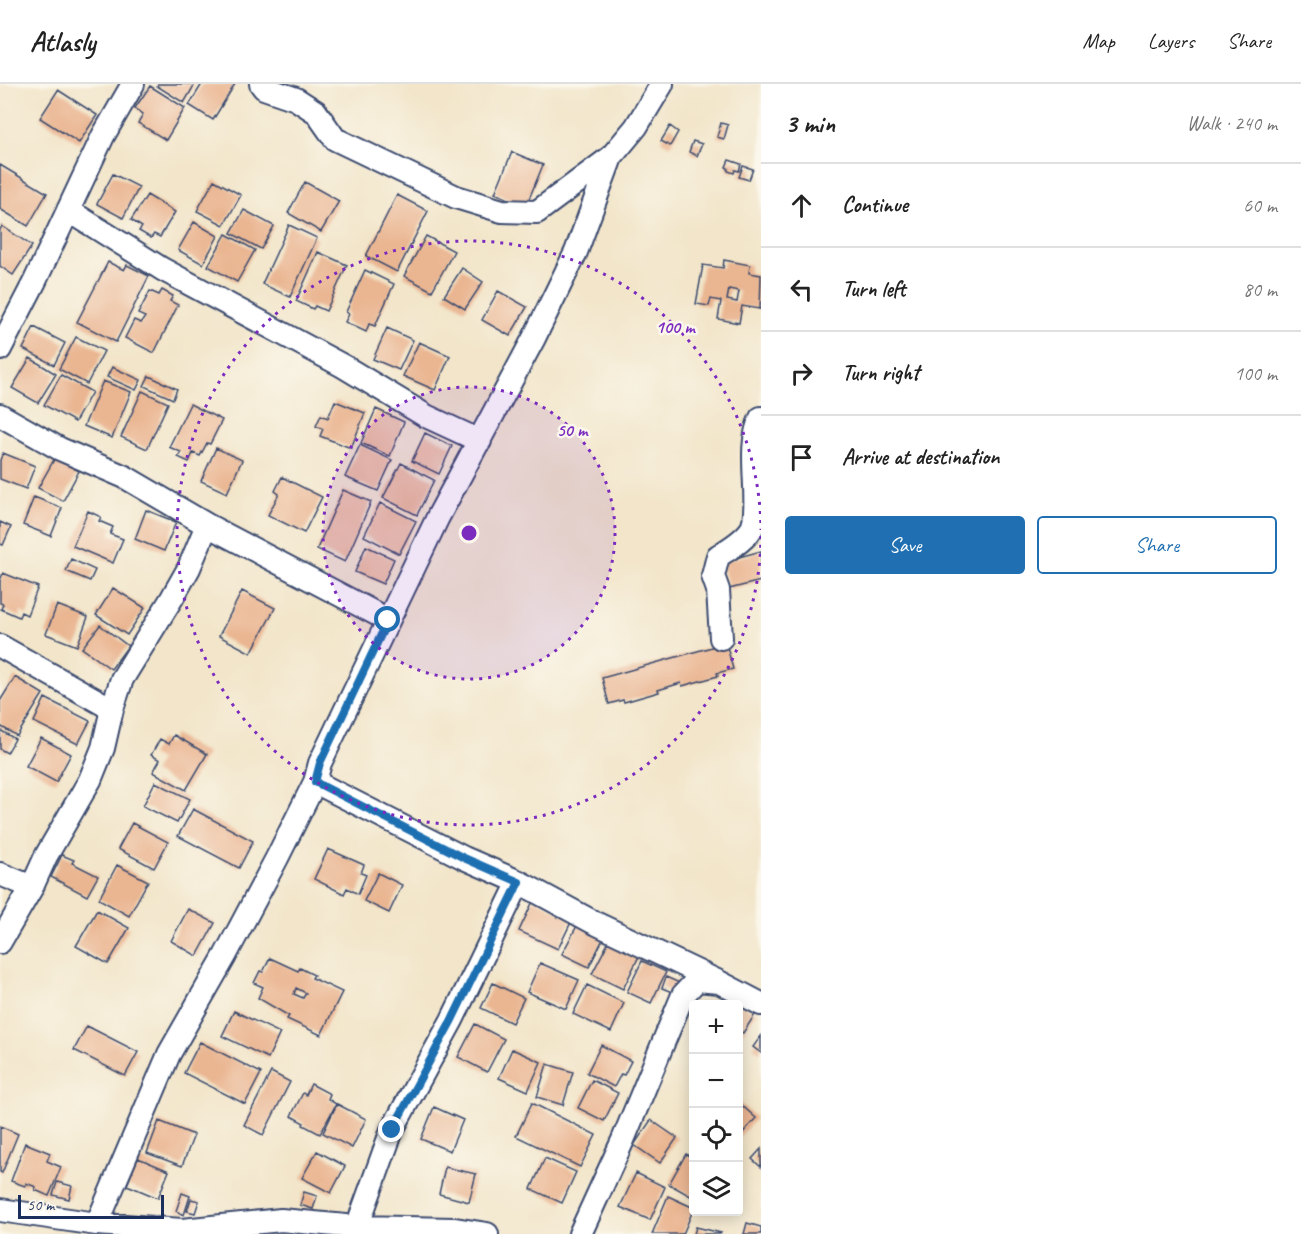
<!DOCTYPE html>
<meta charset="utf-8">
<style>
:root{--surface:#fff;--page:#f2f2f2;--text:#222;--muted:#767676;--line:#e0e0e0;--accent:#1f6fb2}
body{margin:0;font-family:Caveat,sans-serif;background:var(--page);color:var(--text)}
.controls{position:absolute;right:18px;bottom:18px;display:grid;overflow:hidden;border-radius:6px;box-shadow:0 3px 15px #0003}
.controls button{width:54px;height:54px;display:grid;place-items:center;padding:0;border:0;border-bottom:2px solid var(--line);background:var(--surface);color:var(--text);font:30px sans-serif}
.scale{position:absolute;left:18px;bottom:15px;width:146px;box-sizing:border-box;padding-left:6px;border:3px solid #1b2f5e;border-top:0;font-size:16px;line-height:21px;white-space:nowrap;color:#1b2f5e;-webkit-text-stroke:4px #fbf7ec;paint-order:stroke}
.stop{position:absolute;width:18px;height:18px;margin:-14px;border:4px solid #1f6fb2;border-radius:50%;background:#fff}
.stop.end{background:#1f6fb2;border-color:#fff;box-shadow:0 2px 6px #0008}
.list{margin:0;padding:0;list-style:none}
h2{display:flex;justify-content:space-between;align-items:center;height:78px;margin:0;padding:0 24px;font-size:26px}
h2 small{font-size:20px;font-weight:400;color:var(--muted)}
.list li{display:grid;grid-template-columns:39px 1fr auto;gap:18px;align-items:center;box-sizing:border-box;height:84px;padding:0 24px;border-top:2px solid var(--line)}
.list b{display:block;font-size:22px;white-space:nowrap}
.list em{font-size:20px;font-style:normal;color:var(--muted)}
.actions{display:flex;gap:12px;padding:18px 24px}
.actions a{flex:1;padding:14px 0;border:2px solid var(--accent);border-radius:6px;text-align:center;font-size:21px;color:var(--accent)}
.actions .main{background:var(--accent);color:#fff}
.icon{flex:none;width:33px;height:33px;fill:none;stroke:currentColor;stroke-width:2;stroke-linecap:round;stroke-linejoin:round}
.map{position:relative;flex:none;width:761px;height:1150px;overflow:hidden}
header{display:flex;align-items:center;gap:36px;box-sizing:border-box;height:84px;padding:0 30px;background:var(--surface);border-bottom:2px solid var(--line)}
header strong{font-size:28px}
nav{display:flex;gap:33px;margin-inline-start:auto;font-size:21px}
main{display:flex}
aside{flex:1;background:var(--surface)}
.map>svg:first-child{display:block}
.building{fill:#eab591;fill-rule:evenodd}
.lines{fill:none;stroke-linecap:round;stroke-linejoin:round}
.minor-casing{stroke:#3b4a6e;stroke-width:26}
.minor{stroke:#fff;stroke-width:22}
.route{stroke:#1f6fb2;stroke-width:8}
.ring{fill:none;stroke:#7b2cbf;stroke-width:3;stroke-dasharray:3 6}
.centre{fill:#7b2cbf;stroke:#fbf7ec;stroke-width:3}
.ring-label{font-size:18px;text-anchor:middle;font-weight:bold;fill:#7b2cbf;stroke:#fbf7ec;stroke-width:5;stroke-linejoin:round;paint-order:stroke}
</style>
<header>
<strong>Atlasly</strong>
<nav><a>Map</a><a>Layers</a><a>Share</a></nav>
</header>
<main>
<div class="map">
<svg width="761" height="1150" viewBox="0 0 761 1150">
<rect width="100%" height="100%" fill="#fbf7ec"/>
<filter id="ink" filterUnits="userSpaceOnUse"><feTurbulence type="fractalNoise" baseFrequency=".0167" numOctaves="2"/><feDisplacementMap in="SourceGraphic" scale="12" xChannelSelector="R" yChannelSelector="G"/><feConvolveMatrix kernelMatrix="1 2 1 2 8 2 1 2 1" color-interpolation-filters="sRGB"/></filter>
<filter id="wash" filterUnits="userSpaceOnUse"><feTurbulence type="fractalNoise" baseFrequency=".008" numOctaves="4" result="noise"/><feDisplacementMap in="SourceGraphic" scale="24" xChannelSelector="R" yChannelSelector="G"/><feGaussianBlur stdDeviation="1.35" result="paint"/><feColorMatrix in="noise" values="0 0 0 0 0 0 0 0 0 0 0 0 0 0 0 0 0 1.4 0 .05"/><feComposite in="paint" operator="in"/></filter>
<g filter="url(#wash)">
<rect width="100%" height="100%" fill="#f2e5c9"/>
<g id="blocks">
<path class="building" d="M158,0H195L184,19L157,2Z
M202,0H235L213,36L189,21Z
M150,2L185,24L166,56L138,39L143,30L135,24Z
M58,6L97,31L79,59L40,34Z
M721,39L728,41L724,55L717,53Z
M670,42L678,48L670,62L661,57Z
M693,57L702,60L697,72L689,68Z
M512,68L543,81L526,122L495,109Z
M729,76L741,80L739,87L735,86L734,89L728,87V84L726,83Z
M0,81L47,109L28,142L0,125Z
M743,82L753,85L749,96L739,93Z
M113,90L139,103L123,134L97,120Z
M214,96L241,111L224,141L197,127Z
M305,98L339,117L321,148L288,129Z
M147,111L175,128L160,153L154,150L151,154L139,147L142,143L131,136Z
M397,111L428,127L397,188L366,172Z
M244,126L274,142L261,165L231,149Z
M194,138L218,152L203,180L178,166Z
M289,141L317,154L290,213L262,200Z
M2,142L32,162L13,191L0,182V146Z
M226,150L255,166L237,198L208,182Z
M426,152L454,167L432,207L404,192Z
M318,168L347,181L326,227L315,222L313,225L296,217Z
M724,176L750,181L749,189L761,191L760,225L742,222L739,239L718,235L721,217L711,215L709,222L696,220L703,181L723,184ZM729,205L739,207L737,218L727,216Z
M108,178L124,186L127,181L149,192L116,258L77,238Z
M462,184L483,198L465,225L444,212Z
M365,186L394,200L375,242L369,240L366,248L345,238L349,230L346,228Z
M162,206L173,212L170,217L178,221L154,269L125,254L134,236L141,239L145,233L138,230L150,207L159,211Z
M498,207L527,223L510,252L482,236Z
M34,243L65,259L54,281L23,265Z
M387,244L413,256L399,286L373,275Z
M76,253L104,267L87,300L59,285Z
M419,258L450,272L435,306L403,292Z
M30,274L56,290L38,319L12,304Z
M112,283L141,296L136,306L107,293Z
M61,291L92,308L75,338L44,321Z
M149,292L177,305L173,315L144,302Z
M103,297L131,308L112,354L84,342Z
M142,307L168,319L147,365L121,353Z
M335,317L365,329L351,364L320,352L323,345L316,342L321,331L328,334Z
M190,320L222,336L210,360L207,359L200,372L193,369L189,378L178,373L181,368L169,363Z
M376,325L404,338L390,372L361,359Z
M425,349L452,362L439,390L412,377Z
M360,361L392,376L378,407L345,393Z
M216,364L242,376L227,409L201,397Z
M3,369L35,382L26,405L0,395V376Z
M55,374L79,387L63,417L38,404Z
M401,379L434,396L417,431L383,414Z
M282,393L322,413L304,449L268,431L279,410L275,407Z
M343,406L371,418L345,478L317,465Z
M34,413L62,424L51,452L23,441Z
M380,419L416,437L399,470L364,452Z
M146,426L176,438L164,467L135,455Z
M88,427L101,433L99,437L113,443L110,450L123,455L113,479L73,462Z
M0,438L11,443L3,461L0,460Z
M366,462L394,475L383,500L355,488Z
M761,467V497L729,505L721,478Z
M71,475L95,486L90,497L66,487Z
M3,489L38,503L27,531L21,528L19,533L1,525L3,520L0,519V497Z
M113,504L145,524L127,551L96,531Z
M242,507L275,524L251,569L219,552Z
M57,521L88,533L77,562L46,550Z
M100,541L128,562L111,585L82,564Z
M726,559L733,585L717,589L718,592L682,602L681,599L658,606L659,608L624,618L623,616L609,620L602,594Z
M15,593L43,610L17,652L0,642V617Z
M45,614L90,637L78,660L34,638Z
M0,646L15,655L7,669L0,665Z
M174,651L207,670L186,706L153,688L160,676L151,671L160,655L169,660Z
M41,654L71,670L56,698L26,682Z
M155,698L190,715L177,739L143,722Z
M193,725L253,757L239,784L178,752Z
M132,739L168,758L154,784L118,765Z
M328,765L364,781L361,789L366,791L358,810L347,804L344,810L314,795Z
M62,771L74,776L72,779L98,792L87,812L51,793Z
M117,781L148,797L129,832L99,815Z
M378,789L402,801L389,829L364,817Z
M534,815L573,834L558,865L519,847Z
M188,825L215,839L197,872L171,857Z
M97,826L129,844L108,880L76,862Z
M578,840L604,853L589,883L562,870Z
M610,855L640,870L623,905L592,890Z
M270,874L298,887L300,884L314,891L312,894L342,908L321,951L287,935L289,932L258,914L263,903L254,899L260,887L263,888ZM296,904L306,909L303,914L294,910Z
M642,877L666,888L651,919L627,908Z
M540,879L579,896L566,925L527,908Z
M666,893L682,900L677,910L662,904Z
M493,899L524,914L512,939L481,924Z
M587,901L624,919L611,948L573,930Z
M731,914L756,929L743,949L738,946V920H727Z
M234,927L280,949L268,974L222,952Z
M475,940L504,955L487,988L458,973Z
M87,942L138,968L125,992L74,966Z
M761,952V969L753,963Z
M200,958L261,989L245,1020L184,989Z
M601,961L631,977L624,991L621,990L614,1003L587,989Z
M512,965L541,978L528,1007L499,994Z
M547,980L573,988L563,1021L537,1013Z
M271,988L290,998L263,1051L244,1041Z
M592,996L618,1009L604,1037L578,1024Z
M311,1000L330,1010L328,1015L336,1020L320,1050L303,1041L304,1039L291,1032L303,1009L306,1011Z
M738,1018L756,1034L738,1054Z
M532,1019L596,1051L580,1083L516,1052Z
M337,1020L366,1035L352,1064L323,1049Z
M434,1023L463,1036L450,1067L421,1055Z
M651,1036L677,1054L660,1079L634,1061Z
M159,1037L194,1051L182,1082L147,1069Z
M0,1042L18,1050L2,1089L0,1088Z
M25,1059L50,1069L47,1077L61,1083L49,1112L35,1106L36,1103L26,1099L25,1102L11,1097Z
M761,1065V1083L752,1075Z
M317,1067L345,1082L331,1109L302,1094Z
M686,1070L694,1074V1114L669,1100Z
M138,1074L169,1087L158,1114L127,1101Z
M545,1074L576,1088L562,1119L531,1105Z
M445,1083L476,1090L469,1118L439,1110Z
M636,1089L665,1103L650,1136L620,1123Z
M57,1098L72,1102L69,1115L53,1111Z
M304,1108L317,1112L313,1125L300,1121Z
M182,1109L190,1112L184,1131L176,1127Z
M668,1112L694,1124L683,1150H652Z
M191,1115L199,1117L195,1129L187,1127Z
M747,1139L761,1143V1150H744Z
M696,1143L721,1149L720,1150H694Z"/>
</g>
</g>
<g filter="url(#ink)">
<use href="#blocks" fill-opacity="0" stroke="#3b4a6e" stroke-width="1.5"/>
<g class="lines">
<g class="minor-casing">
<path id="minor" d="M261,0L264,4L296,15L316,28L335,55L456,113L502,127L537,128L611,73
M68,126L162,185L343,282L426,332L480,357
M0,265L35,197L103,52L133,0
M0,331L60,365L125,393L207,441L388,536
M721,554L718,506L713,492L718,472C729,465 747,455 753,442C761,414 746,364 761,334
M0,562L112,625
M315,698L464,774L519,798L593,838L719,898
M0,790L32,803
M0,858L32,803L46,772L90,696L103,664L112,625L122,595L172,514L189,484L207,441
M0,1126L97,1140L182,1146L281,1136L357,1143L455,1145L487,1150
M97,1140L169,970L225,872L277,774L315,698L320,679L438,433L534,254L576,168L611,73L636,43L662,0
M357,1143L392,1046L452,936L519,798
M580,1150L623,1056L683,911L697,896L719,898L761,920"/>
</g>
<use href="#minor" class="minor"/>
</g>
</g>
<g class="lines" filter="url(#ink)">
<path class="route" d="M388,536L320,679L315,698L464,774L519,798L452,936L392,1046"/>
</g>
<circle cx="469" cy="449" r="146" fill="#7b2cbf" fill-opacity=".12"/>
<g class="ring">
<circle cx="469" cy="449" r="146"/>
<path d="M761 452A292 292 0 1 1 761 446"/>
</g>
<circle cx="469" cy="449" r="9" class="centre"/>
<g class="ring-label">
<text x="675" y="249">100 m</text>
<text x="572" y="352">50 m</text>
</g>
</svg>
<div class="controls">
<button>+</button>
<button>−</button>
<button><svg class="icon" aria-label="locate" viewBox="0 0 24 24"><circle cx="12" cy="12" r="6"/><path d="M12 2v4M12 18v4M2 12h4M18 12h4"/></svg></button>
<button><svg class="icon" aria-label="layers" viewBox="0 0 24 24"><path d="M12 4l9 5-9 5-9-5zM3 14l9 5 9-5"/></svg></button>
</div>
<div class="scale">50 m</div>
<div class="stop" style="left:388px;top:536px"></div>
<div class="stop end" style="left:392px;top:1046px"></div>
</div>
<aside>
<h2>3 min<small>Walk · 240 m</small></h2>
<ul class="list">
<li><svg class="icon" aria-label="ahead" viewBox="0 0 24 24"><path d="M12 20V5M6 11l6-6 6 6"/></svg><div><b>Continue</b></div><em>60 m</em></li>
<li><svg class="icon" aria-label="left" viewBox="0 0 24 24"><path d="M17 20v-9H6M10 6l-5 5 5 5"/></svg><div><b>Turn left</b></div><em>80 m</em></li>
<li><svg class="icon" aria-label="right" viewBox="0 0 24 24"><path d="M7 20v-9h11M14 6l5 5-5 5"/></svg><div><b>Turn right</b></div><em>100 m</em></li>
<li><svg class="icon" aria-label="arrive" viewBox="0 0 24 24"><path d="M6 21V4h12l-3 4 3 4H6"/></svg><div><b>Arrive at destination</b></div></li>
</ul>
<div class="actions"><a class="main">Save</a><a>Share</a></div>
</aside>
</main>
